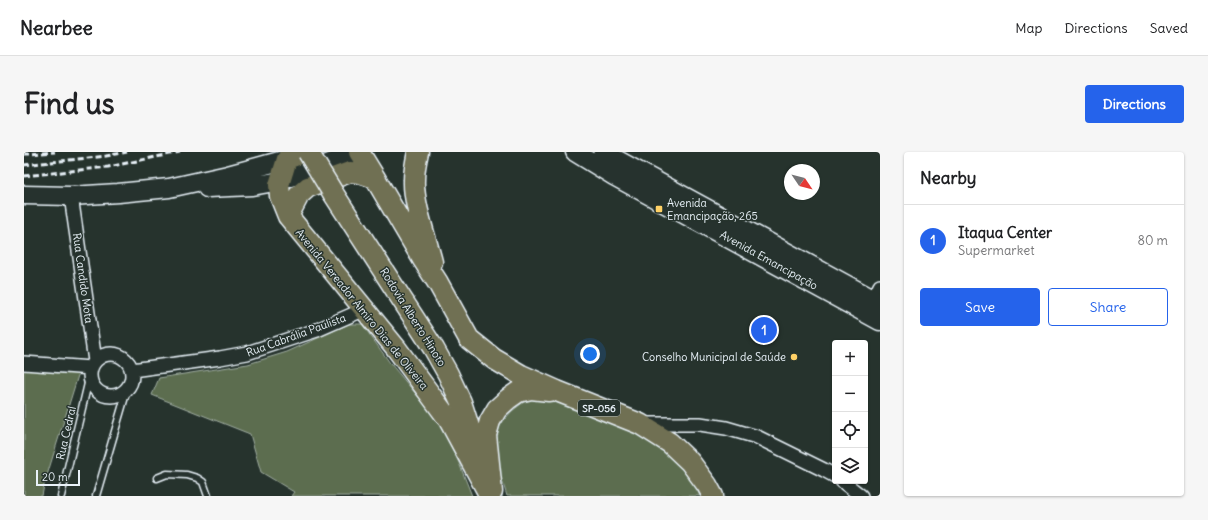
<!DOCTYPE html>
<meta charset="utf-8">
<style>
:root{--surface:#fff;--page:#f6f6f6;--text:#202124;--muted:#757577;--line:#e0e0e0;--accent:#2563eb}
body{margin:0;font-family:Delius,sans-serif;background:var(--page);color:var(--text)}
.controls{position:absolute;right:12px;bottom:12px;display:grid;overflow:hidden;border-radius:4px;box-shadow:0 1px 3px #0004}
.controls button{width:36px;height:36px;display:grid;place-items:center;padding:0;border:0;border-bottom:1px solid var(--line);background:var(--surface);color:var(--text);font:20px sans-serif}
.compass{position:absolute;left:760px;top:12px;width:36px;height:36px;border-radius:50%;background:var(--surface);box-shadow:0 1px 3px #0004;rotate:125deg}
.scale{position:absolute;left:12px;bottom:10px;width:44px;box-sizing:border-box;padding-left:4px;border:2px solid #e8f1f8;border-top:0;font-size:11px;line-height:14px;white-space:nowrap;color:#e8f1f8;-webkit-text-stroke:3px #26332d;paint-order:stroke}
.you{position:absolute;left:566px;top:202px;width:14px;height:14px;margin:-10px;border:3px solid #fff;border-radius:50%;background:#1a73e8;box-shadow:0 0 0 6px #1a73e833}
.badge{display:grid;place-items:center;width:26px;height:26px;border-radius:50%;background:var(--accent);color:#fff;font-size:13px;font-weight:700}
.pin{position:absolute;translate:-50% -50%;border:2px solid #fff;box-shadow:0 1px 4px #0006}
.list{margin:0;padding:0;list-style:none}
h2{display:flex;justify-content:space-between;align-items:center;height:52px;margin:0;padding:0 16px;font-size:17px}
h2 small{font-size:13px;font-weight:400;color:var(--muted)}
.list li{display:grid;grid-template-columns:26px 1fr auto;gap:12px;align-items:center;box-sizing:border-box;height:72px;padding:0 16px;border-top:1px solid var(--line)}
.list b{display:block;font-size:15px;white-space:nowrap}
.list p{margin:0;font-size:13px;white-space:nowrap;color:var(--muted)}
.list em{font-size:13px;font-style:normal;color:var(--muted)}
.actions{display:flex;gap:8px;padding:12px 16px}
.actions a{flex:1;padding:9px 0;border:1px solid var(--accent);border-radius:4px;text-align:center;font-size:14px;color:var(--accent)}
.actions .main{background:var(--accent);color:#fff}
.icon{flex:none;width:22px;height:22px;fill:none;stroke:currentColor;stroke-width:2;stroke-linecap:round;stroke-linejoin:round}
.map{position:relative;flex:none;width:856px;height:344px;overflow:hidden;border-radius:4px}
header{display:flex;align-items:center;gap:24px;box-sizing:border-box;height:56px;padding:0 20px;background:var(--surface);border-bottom:1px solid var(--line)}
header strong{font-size:19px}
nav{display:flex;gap:22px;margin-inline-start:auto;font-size:14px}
.intro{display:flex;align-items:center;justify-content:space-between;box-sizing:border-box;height:96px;padding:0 24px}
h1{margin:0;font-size:28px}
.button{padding:10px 18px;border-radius:4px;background:var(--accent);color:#fff;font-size:14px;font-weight:700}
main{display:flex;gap:24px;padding:0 24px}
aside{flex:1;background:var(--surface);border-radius:4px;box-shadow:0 1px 3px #0004}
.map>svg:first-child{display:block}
.green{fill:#5c6d4f;stroke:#a2afa4}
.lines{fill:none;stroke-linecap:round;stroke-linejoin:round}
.lane-casing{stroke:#e8f1f8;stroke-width:9}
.street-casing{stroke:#e8f1f8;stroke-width:16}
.secondary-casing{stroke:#e8f1f8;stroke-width:21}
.primary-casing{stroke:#e8f1f8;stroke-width:23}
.lane{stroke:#26332d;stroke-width:6}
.street{stroke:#26332d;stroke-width:13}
.secondary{stroke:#26332d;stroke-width:18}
.primary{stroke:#706f52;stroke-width:20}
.rail{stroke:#e8f1f8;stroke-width:3;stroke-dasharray:6 3;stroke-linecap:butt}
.primary-bridge-casing{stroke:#e8f1f8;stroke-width:23;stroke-linecap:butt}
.primary-bridge{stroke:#706f52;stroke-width:20}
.poi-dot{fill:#ffd166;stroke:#26332d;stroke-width:1.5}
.labels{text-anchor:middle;stroke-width:3;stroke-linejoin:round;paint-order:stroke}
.shield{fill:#26332d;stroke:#aeb8bb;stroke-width:1}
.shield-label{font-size:10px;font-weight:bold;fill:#e8f1f8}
.poi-label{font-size:11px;fill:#e8f1f8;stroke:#26332d;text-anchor:start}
.street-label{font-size:11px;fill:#e8f1f8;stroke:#26332d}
</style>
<header>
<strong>Nearbee</strong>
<nav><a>Map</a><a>Directions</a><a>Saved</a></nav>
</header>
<div class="intro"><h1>Find us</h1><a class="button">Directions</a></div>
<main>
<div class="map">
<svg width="856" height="344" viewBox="0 0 856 344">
<rect width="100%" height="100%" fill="#26332d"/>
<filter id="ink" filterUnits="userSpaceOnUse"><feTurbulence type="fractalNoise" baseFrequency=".025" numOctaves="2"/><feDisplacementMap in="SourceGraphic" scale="8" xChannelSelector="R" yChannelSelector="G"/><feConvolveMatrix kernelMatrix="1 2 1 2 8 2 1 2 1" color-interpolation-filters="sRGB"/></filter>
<g filter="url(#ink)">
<path class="green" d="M325,172H338L366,211L416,271L435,311L448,344H267L270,340L237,320L226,282L128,243L135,226L224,212L263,200Z
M0,217H56L20,333L18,344H0Z
M529,246L623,281L649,300L669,329L676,344H483L476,322L472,290L474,277L480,268L488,259L501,249L511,247Z"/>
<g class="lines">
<g class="lane-casing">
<path id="lane" d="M133,326L143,322L163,323L173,326L179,330L184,344
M37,344L66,223
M72,344L103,238"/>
</g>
<g class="street-casing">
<path id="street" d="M47,44L71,209
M846,155L856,134
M66 223a21 21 0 1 1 42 0a21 21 0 1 1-42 0Z
M0,211L67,216
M108,218L196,206L223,201L293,178L341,157
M618,272H676L702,276L733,285L800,318L811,324
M818,329L837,344"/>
</g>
<g class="secondary-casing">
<path id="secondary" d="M551,0L590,24L856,169
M579,0L856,151
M183,36L228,34L256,29L336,0
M0,43L47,44L94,41L145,36L204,23L263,7"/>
</g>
<g class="primary-casing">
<path id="primary" d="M281,0L263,7L255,33L256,44L264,64L372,196L425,268L466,344
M335,0L351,26L398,106L414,131L445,187L470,207L497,223L533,239L616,272L646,291L666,310L683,333L689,344
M394,0C392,9 390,18 390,28C389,51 402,86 408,110
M309,41L410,197L424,222L437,250L453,300
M264,64L275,43L284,35L326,20L336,21L351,26
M468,340L462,283L466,269L473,257L484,247L494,240L507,237L525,239"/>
</g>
<use href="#lane" class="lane"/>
<use href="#street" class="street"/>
<use href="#secondary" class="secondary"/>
<use href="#primary" class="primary"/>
<path class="rail" d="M0,2H7L31,0
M0,13L82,4L103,0
M0,24L84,15L156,0"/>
<g class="primary-bridge-casing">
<path id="primary-bridge" d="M284,0L309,41"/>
</g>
<use href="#primary-bridge" class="primary-bridge"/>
</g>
</g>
<g class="poi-dot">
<rect x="631" y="53" width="8" height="8" rx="2"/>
<circle cx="770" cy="205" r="4"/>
</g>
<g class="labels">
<rect class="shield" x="554" y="248" width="42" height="16" rx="3"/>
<g class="shield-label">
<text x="575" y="260">SP-056</text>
</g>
<g class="poi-label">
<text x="643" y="55">Avenida<tspan x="643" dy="13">Emancipação, 265</tspan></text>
<text x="762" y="209" text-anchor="end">Conselho Municipal de Saúde</text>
</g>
<g class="street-label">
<text transform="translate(745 108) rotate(29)" y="4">Avenida Emancipação</text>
<text transform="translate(59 126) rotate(82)" y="4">Rua Candido Mota</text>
<text transform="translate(338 157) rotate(51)" y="4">Avenida Vereador Almiro Dias de Oliveira</text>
<text transform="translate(389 165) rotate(58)" y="4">Rodovia Alberto Hinoto</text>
<text transform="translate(272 183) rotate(-20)" y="4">Rua Cabrália Paulista</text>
<text transform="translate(42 281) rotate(-77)" y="4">Rua Cedral</text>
</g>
</g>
</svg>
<div class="controls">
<button>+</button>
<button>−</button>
<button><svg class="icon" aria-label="locate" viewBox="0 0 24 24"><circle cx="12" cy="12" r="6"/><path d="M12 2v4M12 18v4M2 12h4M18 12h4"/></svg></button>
<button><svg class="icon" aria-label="layers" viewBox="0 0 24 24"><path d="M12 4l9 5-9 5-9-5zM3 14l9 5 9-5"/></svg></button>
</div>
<svg class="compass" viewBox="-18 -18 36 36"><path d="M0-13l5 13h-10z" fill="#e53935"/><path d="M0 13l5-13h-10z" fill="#757577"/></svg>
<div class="scale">20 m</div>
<div class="you"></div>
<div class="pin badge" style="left:740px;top:178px">1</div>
</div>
<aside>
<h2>Nearby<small></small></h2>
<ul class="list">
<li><span class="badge">1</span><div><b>Itaqua Center</b><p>Supermarket</p></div><em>80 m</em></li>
</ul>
<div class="actions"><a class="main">Save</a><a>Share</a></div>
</aside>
</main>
